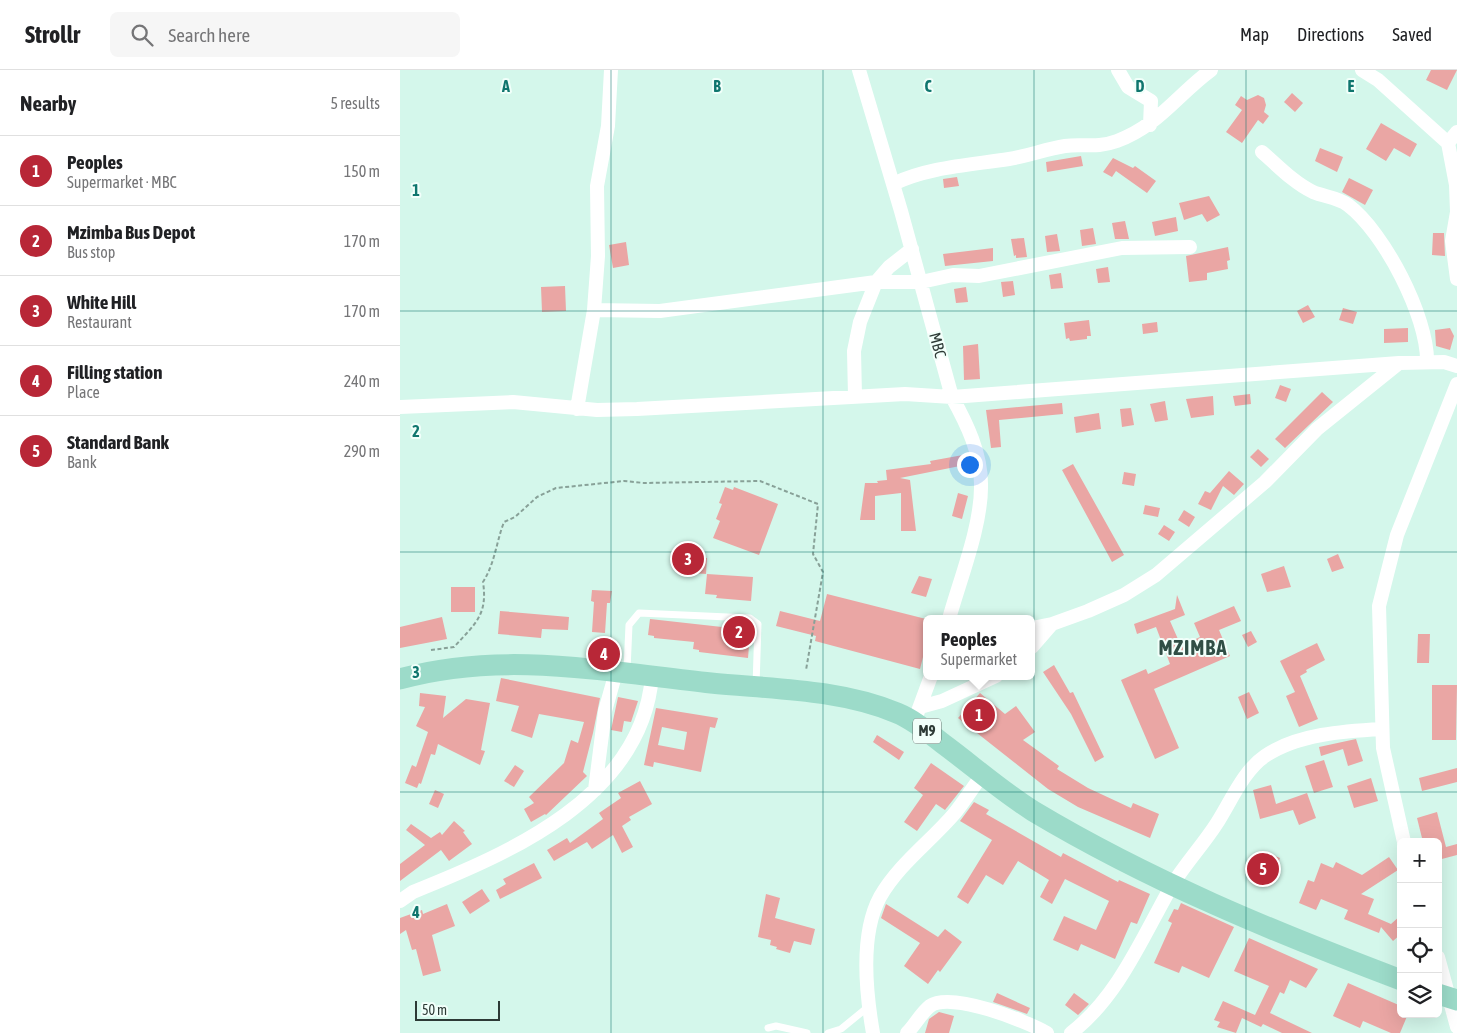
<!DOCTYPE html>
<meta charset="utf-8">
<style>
:root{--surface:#fff;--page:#f6f6f6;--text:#202124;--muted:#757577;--line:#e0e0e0;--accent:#b82737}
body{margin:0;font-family:"Asap Condensed",sans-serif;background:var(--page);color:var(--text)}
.controls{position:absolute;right:15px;bottom:15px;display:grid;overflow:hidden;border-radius:8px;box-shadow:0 5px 20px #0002}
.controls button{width:45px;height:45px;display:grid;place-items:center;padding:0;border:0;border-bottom:1px solid var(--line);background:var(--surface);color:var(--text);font:25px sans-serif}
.scale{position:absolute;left:15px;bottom:12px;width:85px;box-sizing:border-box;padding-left:5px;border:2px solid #2d3a36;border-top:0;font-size:14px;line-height:18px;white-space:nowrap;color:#2d3a36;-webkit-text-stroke:4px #f1fffa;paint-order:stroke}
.you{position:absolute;left:569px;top:394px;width:18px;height:18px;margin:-12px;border:4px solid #fff;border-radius:50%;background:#1a73e8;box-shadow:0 0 0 8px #1a73e833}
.badge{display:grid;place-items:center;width:32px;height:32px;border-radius:50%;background:var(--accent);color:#fff;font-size:16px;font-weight:700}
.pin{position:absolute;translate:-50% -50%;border:2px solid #fff;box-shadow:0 1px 5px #0006}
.popup{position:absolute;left:523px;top:545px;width:112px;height:65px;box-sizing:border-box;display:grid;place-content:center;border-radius:8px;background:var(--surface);filter:drop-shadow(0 1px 4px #0005);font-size:16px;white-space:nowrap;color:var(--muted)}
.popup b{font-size:19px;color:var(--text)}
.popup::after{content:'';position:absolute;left:50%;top:100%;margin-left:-10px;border:10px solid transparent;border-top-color:var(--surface)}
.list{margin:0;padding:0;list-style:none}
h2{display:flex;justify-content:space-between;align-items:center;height:65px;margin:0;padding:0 20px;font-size:21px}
h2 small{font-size:16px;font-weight:400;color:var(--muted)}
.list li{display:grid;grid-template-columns:32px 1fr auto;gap:15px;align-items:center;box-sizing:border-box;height:70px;padding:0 20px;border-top:1px solid var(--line)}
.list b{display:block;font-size:19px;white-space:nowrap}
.list p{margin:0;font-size:16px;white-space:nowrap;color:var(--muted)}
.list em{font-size:16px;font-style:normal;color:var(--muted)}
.icon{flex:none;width:28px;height:28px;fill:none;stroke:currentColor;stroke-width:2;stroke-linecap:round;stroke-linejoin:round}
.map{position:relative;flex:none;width:1057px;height:963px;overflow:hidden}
header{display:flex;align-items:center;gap:30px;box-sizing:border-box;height:70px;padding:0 25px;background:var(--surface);border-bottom:1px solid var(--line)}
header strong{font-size:24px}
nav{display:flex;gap:28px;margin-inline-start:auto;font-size:18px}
.search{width:350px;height:45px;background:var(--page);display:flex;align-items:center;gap:12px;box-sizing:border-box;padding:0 18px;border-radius:8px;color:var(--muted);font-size:19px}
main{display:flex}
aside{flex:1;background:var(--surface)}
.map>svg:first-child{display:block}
.building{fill:#eaa6a4;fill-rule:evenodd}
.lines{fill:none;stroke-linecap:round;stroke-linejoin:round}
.path{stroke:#88a198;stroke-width:2;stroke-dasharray:4 2.5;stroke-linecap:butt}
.service{stroke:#fff;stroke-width:7}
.minor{stroke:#fff;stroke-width:14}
.primary{stroke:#9cdbc9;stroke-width:21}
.grid{fill:none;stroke:#0f766e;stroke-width:1;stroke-opacity:0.55}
.labels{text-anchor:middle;stroke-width:4;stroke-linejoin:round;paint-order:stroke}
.shield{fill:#f1fffa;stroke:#687571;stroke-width:1}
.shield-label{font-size:15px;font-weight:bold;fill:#2d3a36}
.street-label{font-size:16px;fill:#2d3a36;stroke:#f1fffa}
.district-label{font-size:21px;font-weight:bold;letter-spacing:1px;fill:#304e45;stroke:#f1fffa}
.grid-label{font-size:16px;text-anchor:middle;font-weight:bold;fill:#0f766e;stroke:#f1fffa;stroke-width:4;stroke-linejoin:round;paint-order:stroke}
</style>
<header>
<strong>Strollr</strong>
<div class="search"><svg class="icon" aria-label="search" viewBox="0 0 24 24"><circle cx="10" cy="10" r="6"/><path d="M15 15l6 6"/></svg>Search here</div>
<nav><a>Map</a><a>Directions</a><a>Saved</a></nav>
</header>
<main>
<aside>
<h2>Nearby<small>5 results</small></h2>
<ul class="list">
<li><span class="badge">1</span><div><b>Peoples</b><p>Supermarket · MBC</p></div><em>150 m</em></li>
<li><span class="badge">2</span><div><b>Mzimba Bus Depot</b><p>Bus stop</p></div><em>170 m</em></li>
<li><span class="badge">3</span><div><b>White Hill</b><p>Restaurant</p></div><em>170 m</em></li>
<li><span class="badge">4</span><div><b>Filling station</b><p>Place</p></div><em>240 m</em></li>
<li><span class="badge">5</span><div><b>Standard Bank</b><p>Bank</p></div><em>290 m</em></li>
</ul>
</aside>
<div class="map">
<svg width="1057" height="963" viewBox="0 0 1057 963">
<rect width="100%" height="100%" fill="#d4f7eb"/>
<path class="building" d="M1031,0H1057L1047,20L1026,10Z
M892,23L903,33L895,42L884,32Z
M858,25L864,28L866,35L864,42L869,46L863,54L858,50L842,73L826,62L842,40L835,35L841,26L847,30Z
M981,53L1017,74L1010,87L994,78L986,91L966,79Z
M920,78L943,87L937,102L915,91Z
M681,86L683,96L647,102L646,92Z
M713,88L733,98L735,96L756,111L747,123L716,101L712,107L703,102Z
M557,107L559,116L544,118L543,109Z
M949,108L973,120L965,135L942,122Z
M809,126L820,145L807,152L802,144L784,150L779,133Z
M776,147L778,161L755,166L752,152Z
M725,151L729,169H715L712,153Z
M693,158L696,174L682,176L680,160Z
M1033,163H1044L1045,186L1032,185Z
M657,164L660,181L647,182L645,166Z
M624,168L627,187L616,188V185L614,186L611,169Z
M226,172L229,195L213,198L209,175Z
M828,177L830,190L827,191L828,199L807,203V210L789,212L786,186Z
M593,178V191L545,196L543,184Z
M708,197L710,212L698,213L696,199Z
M661,203L663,218L651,219L649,205Z
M613,211L615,225L603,227L601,212Z
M165,216L166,241L142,242L141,217Z
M566,217L568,232L556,233L554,219Z
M908,235L915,247L903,253L897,241Z
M943,238L957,242L953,254L939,250Z
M689,250L691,266H687V269L670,271L669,268L666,269L664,253Z
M757,252L758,262L743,264L742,254Z
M1008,258V272L984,273V259Z
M1050,258L1054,266L1050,280L1036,276L1035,260Z
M578,274L580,309L564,310L563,276Z
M880,315L891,319L886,332L875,328Z
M922,322L933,332L885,378L875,369Z
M850,324L851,334L835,336L833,326Z
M813,326L814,345L791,348L786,329Z
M765,331L768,350L755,352L750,334Z
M662,333L663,344L599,350L601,377L591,378L586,340Z
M731,338L734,355L722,357L720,339Z
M699,343L701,359L676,363L674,347Z
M858,379L869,389L861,397L850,387Z
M563,385L565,395L500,408L510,410L516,461H501V423L475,426V450H460L465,413H478L477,411L487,410L486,400L531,394L530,391Z
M673,394L724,485L712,492L662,400Z
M829,401L844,414L834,425L823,416L811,440L798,434L805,421L810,423Z
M724,402L736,404L734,416L722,414Z
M325,417L333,420L334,417L378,434L359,485L313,468L320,451L316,449L322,434L319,433Z
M558,423L568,426L562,449L552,446Z
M745,435L760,438L758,447L743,444Z
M784,440L795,447L789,457L778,450Z
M764,455L775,462L769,471L758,464Z
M938,484L944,498L932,502L927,489Z
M282,486L307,488L306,504L280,502Z
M884,496L891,517L867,522L861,504Z
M307,504L353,507L351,531L316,528L317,525L305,524Z
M519,506L532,509L526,527L511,523Z
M51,517H75V542H51Z
M192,520L212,521L210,533H207L205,563L192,562L194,532L191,531Z
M427,524L526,549V575L520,599L415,571L416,566L376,556L380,541L420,551Z
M777,525L785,545L770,551L781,576L800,567L794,553L834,536L841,551L819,560L830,586L754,619L779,678L755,689L721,610L746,599L748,604L770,594L756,557L737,564L734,554L775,539Z
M100,541L169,547L168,560L142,559L141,568L98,564Z
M42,547L47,569L0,578V557Z
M250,549L322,557L321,563L327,564L326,573L349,576L348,588L299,582V580L293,579L294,572L254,568V566L248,565Z
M851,561L857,572L848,577L842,565Z
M1018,564H1030L1029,593H1017Z
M917,573L925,590L906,600L907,602L900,606L918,649L899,657L886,626L895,622L880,591Z
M189,578L220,581L219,589L188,586Z
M654,595L670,623L673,622L704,687L695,692L671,644L643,602Z
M101,608L200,628L193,663L183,702L187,706L146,745L145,744L131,752L124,739L134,733L129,727L164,693L171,670L178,673L184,652L139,644L132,668L111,661L119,636L96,631Z
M1032,615H1057L1056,670H1032Z
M849,622L859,643L847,649L838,627Z
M20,623L46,626L43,648L66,629L90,633L81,680L85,681L80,695L38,674L35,685L31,684L21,714L19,713L17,718L5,713L12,695L16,697L28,662L16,656L25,637L19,636Z
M580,623L605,644L616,636L635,662L623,670L659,696L657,699L688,718L731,738L733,733L759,744L750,768L678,737L648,719L558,648Z
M218,627L238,631L231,652L224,651L222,662L211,660Z
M256,638L318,648L315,658L310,657L301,702L254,692L253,697L244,695ZM262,657L287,662L284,680L258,675Z
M477,665L504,682L499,690L473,672Z
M956,669L963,691L948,696L943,679L921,686L919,677Z
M924,690L933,717L914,723L905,696Z
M531,693L564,716L545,740L536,734L517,761L504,752L523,725L514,718Z
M115,695L124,701L114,717L104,711Z
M1057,698V712L1022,721L1019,708Z
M971,708L978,731L954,738L947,716Z
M240,711L252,734L229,747L231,750L222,756L233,777L222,783L213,765L192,779L187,772L154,791L147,780L167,768L170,773L203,749L199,743L221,728L218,723Z
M871,715L876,734L907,723L916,748L899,755L893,740L860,749L853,720Z
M35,720L44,724L38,738L29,734Z
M574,732L589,740L586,744L661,787L663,783L718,812L719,810L750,824L737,854L731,852L715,889L681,874L678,881L653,870L664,846L696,860L709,831L665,809L652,834L640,827L649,810L618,791L603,815L586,805L568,834L557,827L592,770L560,751Z
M1037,742L1046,777L1057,774V785L1038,790V772H1023L1017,748Z
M54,751L65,761L63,762L72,774L49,791L41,780L0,811V794L25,775L6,760L11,754L31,768L40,762L42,765Z
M861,781L880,788L870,814L851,806Z
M989,787L998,800L961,824L974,829L968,844L991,854L1001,845V864L993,871L981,857L979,863L944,849L948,840L921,829L916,840L899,833L908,810L914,812L921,793L933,798L936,792L962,805Z
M134,793L142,808L100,829L96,820L106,814L103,809Z
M82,819L90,831L70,844L62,832Z
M366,824L380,828L375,848L415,859L411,875L394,871L390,883L376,879L377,877L370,875L371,870L358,867Z
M781,833L834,857L809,908L782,896L779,903L754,893L772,853L768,851L774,839L778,840Z
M47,834L55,856L32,865L41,901L23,906L16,879L12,880L6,860L0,864V848L22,840L23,844Z
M486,834L538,867L545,859L562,872L540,902L538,900L528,914L504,896L520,873L481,848Z
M849,868L918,899L906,918L890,910L884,924L880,922L870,943L912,963H882L863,954L861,957L842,948L836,963L817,957L820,952L814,950L823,931L855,945L869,916L834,901Z
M948,913L1001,936V944H1008L1000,963H991L963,951L960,958L933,946Z
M597,923L630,938L627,944L593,932Z
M674,923L689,934L678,945L665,935Z
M539,942L554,946L549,963H525L529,949Z"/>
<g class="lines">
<path class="path" d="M31,580L54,577C75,554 88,545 83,512C95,493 96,473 104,452L115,447L137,427L156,418L224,411L244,413L360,411L418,434L413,484L423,502L406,600"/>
<path class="service" d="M227,600L229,555L239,543L350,548L358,554L356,616
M368,958L376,956L407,963
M428,963L441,959L468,937"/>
<path class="minor" d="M459,0L501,141L552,327C567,354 581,383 581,414C582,455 560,509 549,549
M718,0L728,17L751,31L750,55
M962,0L978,10L1048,73L1056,115L1057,142L1052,171L1057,209
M1048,73L1057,62
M862,82C877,95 894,113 913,122C925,127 937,127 948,135C984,162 1028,247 1027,292
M493,114C528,97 571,95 609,89C628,86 646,79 665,76C684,73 695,79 717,71C758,56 777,25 811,0
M194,240L260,241L476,212H521L553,205L579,206L722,178L790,177
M455,326L454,281L460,252L476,212L489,197L512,179
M0,337L113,332L197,340L237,339L505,324L552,327L999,293L1044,292L1057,296
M177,339L194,240L198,186L197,116L208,56L211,0
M632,558L652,554L688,541L724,525L756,505L865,412L917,359L999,293
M632,577L652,554
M520,637L542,631L596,606
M517,644L531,606
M195,720L205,641L216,602
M1004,772L983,678L979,536L997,465L1057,314
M0,831L13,822C110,783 242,727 252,606
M1038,887L1057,957
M473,963C466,923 460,864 480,827C499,794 529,773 554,744C564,732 573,717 583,704
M507,963C515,955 521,943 530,936C551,921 626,951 647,963
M671,963C718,927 742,868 771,817C784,795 803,775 817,753C831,731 844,700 865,686C897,664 945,661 982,659"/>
<path class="primary" d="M0,609C102,580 208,602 311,613C372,619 440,619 497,643C514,650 528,662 542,673C572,695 601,721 633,741C750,811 874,862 1001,910
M1038,924L1057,930"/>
</g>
<path class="grid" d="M211,0V963M423,0V963M634,0V963M846,0V963M0,241H1057M0,482H1057M0,722H1057"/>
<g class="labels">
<rect class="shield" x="513" y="648.5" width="28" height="25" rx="4"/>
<g class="shield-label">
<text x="527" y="666">M9</text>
</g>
<g class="street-label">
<text transform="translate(538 275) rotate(75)" y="6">MBC</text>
</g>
<g class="district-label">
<text x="793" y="585">MZIMBA</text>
</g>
</g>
<g class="grid-label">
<text x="106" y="22">A</text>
<text x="317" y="22">B</text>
<text x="528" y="22">C</text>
<text x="740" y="22">D</text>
<text x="951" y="22">E</text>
<text x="16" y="126">1</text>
<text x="16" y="367">2</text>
<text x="16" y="608">3</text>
<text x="16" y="848">4</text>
</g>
</svg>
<div class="controls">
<button>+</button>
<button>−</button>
<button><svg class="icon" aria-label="locate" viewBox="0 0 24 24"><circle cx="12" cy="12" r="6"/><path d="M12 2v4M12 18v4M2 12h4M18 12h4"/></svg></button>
<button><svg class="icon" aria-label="layers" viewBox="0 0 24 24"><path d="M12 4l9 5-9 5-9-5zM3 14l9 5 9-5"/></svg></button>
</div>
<div class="scale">50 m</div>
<div class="you"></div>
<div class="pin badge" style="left:579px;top:645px">1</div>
<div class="popup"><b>Peoples</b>Supermarket</div>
<div class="pin badge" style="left:339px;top:562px">2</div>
<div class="pin badge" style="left:288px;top:489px">3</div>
<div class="pin badge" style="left:204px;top:584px">4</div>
<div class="pin badge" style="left:863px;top:799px">5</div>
</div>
</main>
